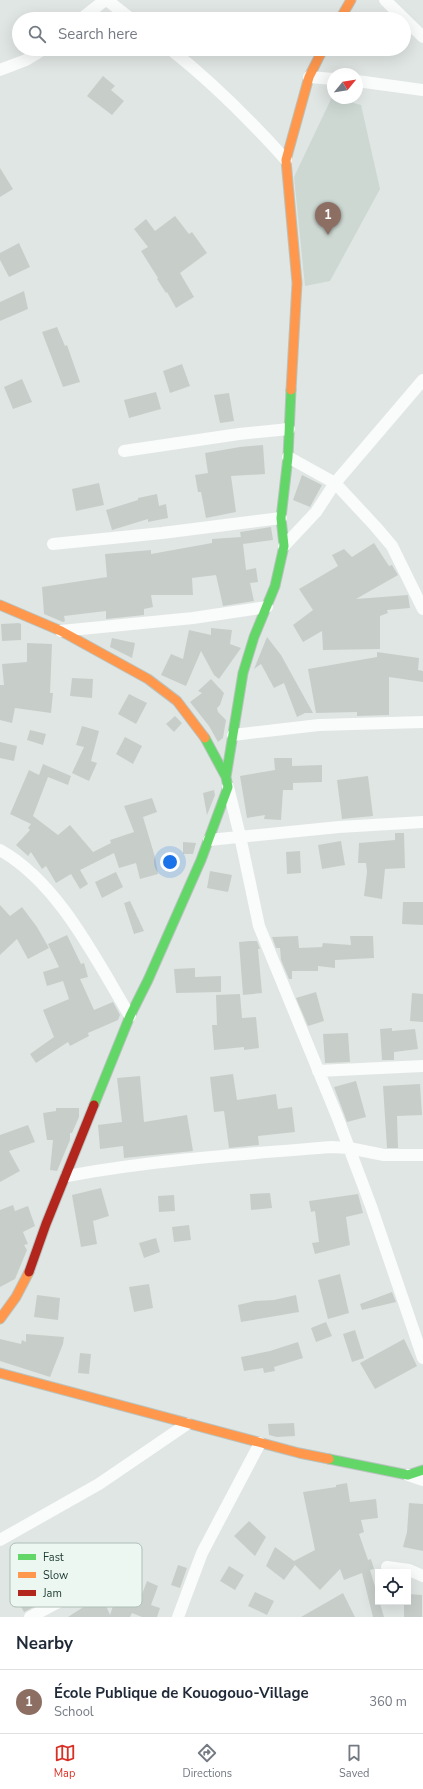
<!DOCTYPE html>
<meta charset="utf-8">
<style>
:root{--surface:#fff;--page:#f6f6f7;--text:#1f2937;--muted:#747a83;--line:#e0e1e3;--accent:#d93025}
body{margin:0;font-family:"Nunito Sans",sans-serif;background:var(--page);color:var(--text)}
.controls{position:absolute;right:12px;bottom:12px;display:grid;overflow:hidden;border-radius:0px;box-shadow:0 4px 16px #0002}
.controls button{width:36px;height:36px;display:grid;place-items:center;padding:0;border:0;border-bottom:1px solid var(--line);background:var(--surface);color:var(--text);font:20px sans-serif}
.compass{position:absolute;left:327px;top:68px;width:36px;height:36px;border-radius:50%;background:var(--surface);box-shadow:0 4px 16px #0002;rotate:60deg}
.you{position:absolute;left:170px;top:862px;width:14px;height:14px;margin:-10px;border:3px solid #fff;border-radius:50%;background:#1a73e8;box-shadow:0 0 0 6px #1a73e833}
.badge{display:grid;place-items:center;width:26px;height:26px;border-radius:50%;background:var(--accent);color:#fff;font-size:13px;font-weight:700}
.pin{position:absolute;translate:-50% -33px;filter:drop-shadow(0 1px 2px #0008)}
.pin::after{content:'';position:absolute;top:21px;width:14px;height:12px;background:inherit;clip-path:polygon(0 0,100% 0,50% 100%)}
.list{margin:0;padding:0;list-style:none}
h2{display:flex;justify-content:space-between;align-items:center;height:52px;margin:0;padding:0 16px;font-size:17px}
h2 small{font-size:13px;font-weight:400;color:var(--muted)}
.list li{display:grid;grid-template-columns:26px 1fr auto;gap:12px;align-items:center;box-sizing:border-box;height:64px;padding:0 16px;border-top:1px solid var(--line)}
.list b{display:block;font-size:15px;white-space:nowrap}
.list p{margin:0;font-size:13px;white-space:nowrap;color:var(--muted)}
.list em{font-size:13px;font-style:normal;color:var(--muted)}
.icon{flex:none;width:22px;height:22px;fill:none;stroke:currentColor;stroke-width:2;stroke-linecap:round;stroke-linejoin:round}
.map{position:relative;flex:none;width:423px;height:1617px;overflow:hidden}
.search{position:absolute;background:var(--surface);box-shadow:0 4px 16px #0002;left:12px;right:12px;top:12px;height:44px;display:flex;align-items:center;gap:10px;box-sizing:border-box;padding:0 14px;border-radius:22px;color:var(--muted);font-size:15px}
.sheet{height:116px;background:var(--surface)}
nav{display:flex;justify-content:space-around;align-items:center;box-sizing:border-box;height:56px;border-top:1px solid var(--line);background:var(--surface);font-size:11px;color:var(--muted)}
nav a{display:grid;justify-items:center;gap:2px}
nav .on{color:var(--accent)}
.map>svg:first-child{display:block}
.built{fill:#cdd8d3}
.building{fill:#c7ceca}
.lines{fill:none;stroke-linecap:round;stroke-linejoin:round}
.fast-casing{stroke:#b8c3bf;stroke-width:11}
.slow-casing{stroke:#b8c3bf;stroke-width:11}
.jam-casing{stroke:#b8c3bf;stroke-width:11}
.street{stroke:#fafbfb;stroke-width:12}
.fast{stroke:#63d668;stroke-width:9}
.slow{stroke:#ff974d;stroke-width:9}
.jam{stroke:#b3261e;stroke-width:9}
.key{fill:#ecf7f1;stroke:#aebeb8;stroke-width:1}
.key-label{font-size:11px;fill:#1d3a32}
</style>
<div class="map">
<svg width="423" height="1617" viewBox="0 0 423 1617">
<rect width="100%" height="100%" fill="#e0e6e3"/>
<path class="built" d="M332,97L361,105L380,189L330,281L305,286L294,177Z"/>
<path class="building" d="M103,76L115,86L111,90L124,101L112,115L87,96Z
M0,168L13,189L0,197Z
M175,216L189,234L192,232L207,253L180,273L194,297L176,308L167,292L166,293L157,279L158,278L141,251L148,247L134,229L146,219L155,231Z
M19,243L30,267L9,277L0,260V253Z
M24,291L28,309L0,321V302Z
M57,327L65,346L67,345L80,382L63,387L42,332Z
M182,364L190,386L170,393L163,371Z
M22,379L32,402L13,409L4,387Z
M156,392L161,409L129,418L124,400Z
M229,393L234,421L220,423L214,395Z
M263,445L265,474L231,476L236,512L206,518L201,492H198L195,475L208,473L205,453L240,447Z
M302,475L322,485L310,507L293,500Z
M99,483L104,505L76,511L72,489Z
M157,494L159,506L166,504L168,518L148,522V519L112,530L106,510L138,500V498Z
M271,527L273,540L243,544L246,570L256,568L258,582L250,583L254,601L223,606L216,575L192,578L193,595H151L153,607L144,609V615L106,619V611L64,616L65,621L63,622L44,614L42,587L107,577L105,554L151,550V554L212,543V539L241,537L240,532Z
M374,543L389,566L392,565L398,575L356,599L408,595L410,608L387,610L388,613L380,616V649L323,650L322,631L303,642L293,625L313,610L299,589L338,566L332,555L344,549L352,557Z
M19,623L21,624V640L2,641L1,624Z
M211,628L232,630L230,644L241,648L219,679L214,675L201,651L186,686L161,675L171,654L183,659L189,630L211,635Z
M267,637L281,655L313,713H305L297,717L284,683L274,688L261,664L254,669Z
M112,638L135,643L132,658L110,647Z
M27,643L52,644L50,693H53L51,713L15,708L12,723L0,720V685H4L2,664L27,662Z
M377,652L419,658L418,670L423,671V682L389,677V715L357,716V712L316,713L308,669L377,657Z
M72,678L93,679L92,698L70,696Z
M211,679L224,693L220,705L217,708L218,712L226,720L223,738L218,742L209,726L190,702L202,693L198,691Z
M129,694L147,703L136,724L118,714Z
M175,716L182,723L174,732L166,724Z
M82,726L99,731L91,761L97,763L89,781L72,773L84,747L76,745Z
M30,730L46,734L43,745L27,740Z
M125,737L142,746L133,764L116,754Z
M0,742L17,746L14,761L0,758Z
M274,758H292V766L322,765V782L293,783V790H283L281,820L264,819L265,815L247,818L240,776L275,770Z
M43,764L71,776L68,785L48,777L33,816L58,835L70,825L93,852L111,843L110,840L134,832L124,806L152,798L157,812L143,817L155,857L158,874L140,879L136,863L119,868L114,853L80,870L88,884L80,889L71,874L56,883L46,866L42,869L31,852L28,856L16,845L30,830L28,828L31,824L10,814L29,770L39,775Z
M368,776L373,816L342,819L337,780Z
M214,790L215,795L207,815L203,793Z
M395,833H404L405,868L385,869L382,899L364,896L367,872L366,863H358L359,843L395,840Z
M341,841L345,865L322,869L318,845Z
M183,842L196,843L193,854H183Z
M300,851L301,873L287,874L286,852Z
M210,871L232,875L228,892L207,888Z
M116,872L123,887L102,898L95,882Z
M130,901L144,931L134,934L124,903Z
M403,902H423V925L402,924Z
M0,905L10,916L22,907L37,927L49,948L28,959L17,939L0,955Z
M67,935L81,964L84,963L88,977L80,979L94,1010L113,1002L120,1015L118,1020L88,1033L89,1036L70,1046L68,1042L36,1063L30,1054L54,1037L43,1010L69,999L63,981L47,986L43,972L59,967L48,944Z
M298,936L299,948L322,947L323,943L351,945L350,936H373L374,958L335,960V968L318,966V971H292V979H289L281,960L280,948H276L272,937Z
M250,941H257L260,949H258L262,993L243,995L239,942Z
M195,968V977L221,976V992L176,993L174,969Z
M316,992L324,1021L308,1026L296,998Z
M412,993L423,994V1022L410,1021Z
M240,994L242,1018L256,1017L259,1048L244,1050V1047L214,1050L212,1025H217L216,995Z
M392,1028V1031L415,1029L418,1049L394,1052V1060H382L380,1029Z
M348,1033L350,1062L325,1063L323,1034Z
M233,1074L237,1100L276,1094L278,1109L292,1107L295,1132L258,1136L259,1145L229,1148L224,1111L214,1112L210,1077Z
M140,1076L144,1122L187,1115L193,1151L124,1158L123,1146L100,1149L98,1125L122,1122L117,1078Z
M356,1081L366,1117L347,1122L334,1087Z
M420,1084L422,1115L397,1116L398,1148H387L383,1086Z
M56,1108H79V1117L72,1133H70V1140L57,1171L50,1170L53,1140H47L43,1113L56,1111Z
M28,1125L35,1142L9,1151L20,1171L0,1182V1135Z
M101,1188L109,1216L93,1221L97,1244L81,1247L72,1195Z
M270,1193L272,1208L251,1210L250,1194Z
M358,1194L363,1213L346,1217L350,1245L315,1254L312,1243L319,1242L315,1211L311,1212L309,1201Z
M174,1195L175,1211L159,1212L158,1196Z
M13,1205L15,1211L28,1206L35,1226L23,1232L28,1244L24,1245L27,1250L15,1279L0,1287V1210Z
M189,1225L191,1240L174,1242L172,1227Z
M156,1238L160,1252L144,1258L139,1243Z
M340,1274L349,1313L328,1319L318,1280Z
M149,1284L153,1308L134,1312L129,1287Z
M392,1292L396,1302L362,1310L360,1304Z
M37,1295L60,1298L58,1320L34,1317Z
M296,1295L299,1312L241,1322L238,1305L255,1301L274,1300Z
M326,1322L332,1336L316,1342L311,1328Z
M355,1330L364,1358L352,1362L343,1334Z
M26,1334L64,1337L63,1344L50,1377L0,1361V1339L21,1344L22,1340L26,1342Z
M404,1339L417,1366L375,1389L360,1363Z
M298,1342L303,1358L274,1367L275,1371L264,1373L263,1368L244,1371L241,1357L270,1351Z
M80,1353L91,1354L89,1374L78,1373Z
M294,1423L295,1436L277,1437L269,1435L268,1424Z
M347,1483L350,1502L376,1499L378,1518L361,1520L364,1532L359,1534L368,1560L371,1559L374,1569L370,1570L384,1617H373L362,1573L344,1580L340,1569L320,1590L295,1565L284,1580L266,1566L275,1547L294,1561L315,1550L303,1492L336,1487V1485Z
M409,1503L423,1504V1551L403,1547L407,1532Z
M249,1521L266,1537L255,1556L234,1536Z
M75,1562L85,1580L24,1612L15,1596L46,1580L45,1577Z
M178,1565L187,1568L180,1588L171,1585Z
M229,1566L244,1575L235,1590L220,1581Z
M147,1581L158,1586L151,1605L160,1608L157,1617H142L132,1613L130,1617H68L85,1606L84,1603L101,1594L110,1615L116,1597L138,1605Z
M255,1592L274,1601L267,1615L248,1606Z
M343,1593L355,1617H301Z
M408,1594L422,1595V1617H404V1602H408Z"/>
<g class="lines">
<g class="fast-casing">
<path id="fast" d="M226,777L243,673L254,637L275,586L284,546L281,518L288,457L291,390
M94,1105L130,1016L148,980L201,860L228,787L226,777L205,738
M329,1459L408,1475L423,1470"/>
</g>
<g class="slow-casing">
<path id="slow" d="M340,19L351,0
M291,390L297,283L286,160L309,77L323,49
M0,605L61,631L148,679L177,701L205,738
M0,1319L16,1297L29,1272
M0,1373L299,1453L329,1459"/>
</g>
<g class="jam-casing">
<path id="jam" d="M29,1272L46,1224L94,1105"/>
</g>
<path class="street" d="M107,0L131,19
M385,0L423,37
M81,19L105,0
M170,49C212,82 250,120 286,160
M0,70L26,60L44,49
M309,77L333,79
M357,81L423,90
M124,451L239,434L289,429
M288,457L335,483L375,526L392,546L423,609
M53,544L162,533L281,518
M284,546L316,512L335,483L423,380
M61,631L193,618L267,607
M233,735L319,725L423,722
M228,787L240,836L259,926L337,1116L371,1206L423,1358
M209,840L339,827L423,822
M0,850C59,883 96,960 130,1016
M318,1071L423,1066
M67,1176C154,1160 243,1154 332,1147L349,1148L384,1155H423
M408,1475L423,1480
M0,1540L99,1484L187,1424
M387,1567L409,1570L423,1576
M30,1617L95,1583
M178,1617L202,1553L260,1443"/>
<use href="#fast" class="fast"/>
<use href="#slow" class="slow"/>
<use href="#jam" class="jam"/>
</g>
<rect x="10" y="1543" width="132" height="64" rx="6" class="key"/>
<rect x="18" y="1554" width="18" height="6" fill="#63d668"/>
<rect x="18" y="1572" width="18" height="6" fill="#ff974d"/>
<rect x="18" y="1590" width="18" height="6" fill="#b3261e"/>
<g class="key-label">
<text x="43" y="1561">Fast</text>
<text x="43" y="1579">Slow</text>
<text x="43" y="1597">Jam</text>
</g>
</svg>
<div class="controls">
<button><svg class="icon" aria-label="locate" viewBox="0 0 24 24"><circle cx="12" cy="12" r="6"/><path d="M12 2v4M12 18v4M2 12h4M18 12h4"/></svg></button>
</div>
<svg class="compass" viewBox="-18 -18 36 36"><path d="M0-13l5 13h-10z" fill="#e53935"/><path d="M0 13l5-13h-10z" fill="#747a83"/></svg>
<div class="you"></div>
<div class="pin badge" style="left:328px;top:235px;background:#8d6e63">1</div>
<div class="search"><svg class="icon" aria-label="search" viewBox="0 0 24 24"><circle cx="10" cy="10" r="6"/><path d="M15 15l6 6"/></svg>Search here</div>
</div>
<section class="sheet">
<h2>Nearby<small></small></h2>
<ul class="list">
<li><span class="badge" style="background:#8d6e63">1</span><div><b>École Publique de Kouogouo-Village</b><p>School</p></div><em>360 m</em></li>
</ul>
</section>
<nav>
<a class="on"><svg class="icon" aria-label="map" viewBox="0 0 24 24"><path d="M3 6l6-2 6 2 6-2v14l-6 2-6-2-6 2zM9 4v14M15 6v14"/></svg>Map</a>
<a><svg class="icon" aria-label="directions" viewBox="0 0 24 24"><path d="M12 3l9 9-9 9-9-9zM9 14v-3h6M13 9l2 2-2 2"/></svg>Directions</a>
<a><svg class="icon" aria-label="saved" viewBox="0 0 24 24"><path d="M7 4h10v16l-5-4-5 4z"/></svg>Saved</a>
</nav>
